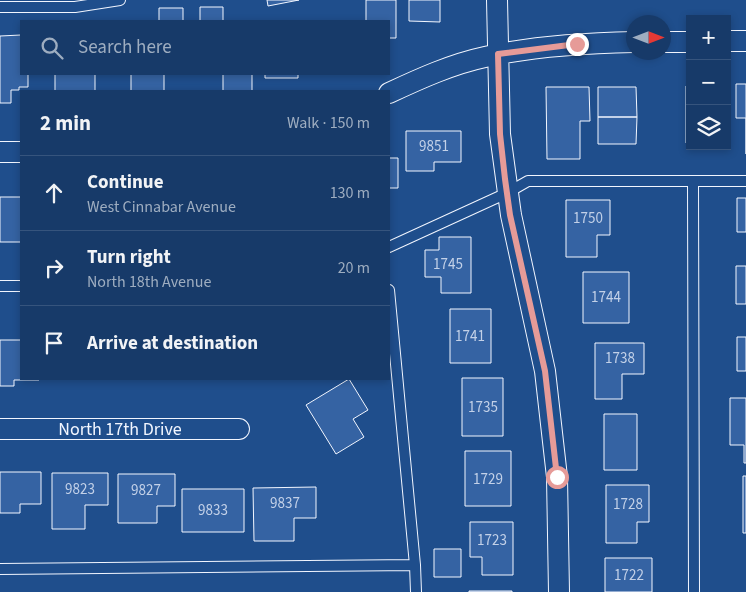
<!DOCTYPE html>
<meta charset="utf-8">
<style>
:root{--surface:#173a69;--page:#20416f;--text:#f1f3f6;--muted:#9eadc0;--line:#36547d}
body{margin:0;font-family:"Source Sans 3",sans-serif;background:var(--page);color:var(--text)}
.controls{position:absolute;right:15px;top:15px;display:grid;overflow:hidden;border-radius:0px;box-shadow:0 2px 8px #0003}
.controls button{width:45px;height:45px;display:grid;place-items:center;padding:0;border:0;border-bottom:1px solid var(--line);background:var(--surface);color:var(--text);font:25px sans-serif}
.compass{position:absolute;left:626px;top:15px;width:45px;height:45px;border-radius:50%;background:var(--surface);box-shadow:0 2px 8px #0003;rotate:90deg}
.stop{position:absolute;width:15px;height:15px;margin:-11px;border:4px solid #e69b98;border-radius:50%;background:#fff}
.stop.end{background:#e69b98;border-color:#fff;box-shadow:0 1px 5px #0008}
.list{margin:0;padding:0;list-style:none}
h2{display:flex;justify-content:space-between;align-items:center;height:65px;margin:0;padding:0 20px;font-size:21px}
h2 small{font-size:16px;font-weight:400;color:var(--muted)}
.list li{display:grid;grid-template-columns:32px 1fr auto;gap:15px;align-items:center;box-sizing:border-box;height:75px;padding:0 20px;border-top:1px solid var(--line)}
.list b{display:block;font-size:19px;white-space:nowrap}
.list p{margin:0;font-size:16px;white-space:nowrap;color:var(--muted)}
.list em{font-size:16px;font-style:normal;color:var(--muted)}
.icon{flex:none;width:28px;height:28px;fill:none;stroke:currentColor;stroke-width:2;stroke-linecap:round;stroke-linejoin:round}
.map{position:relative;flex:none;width:746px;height:592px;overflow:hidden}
.search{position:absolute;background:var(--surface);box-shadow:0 2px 8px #0003;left:20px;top:20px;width:370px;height:55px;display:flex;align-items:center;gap:12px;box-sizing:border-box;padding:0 18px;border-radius:0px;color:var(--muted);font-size:19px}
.panel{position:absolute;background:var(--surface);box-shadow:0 2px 8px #0003;left:20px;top:90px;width:370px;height:290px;border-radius:0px}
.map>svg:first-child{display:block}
.building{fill:#3563a3;stroke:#f2f6ff}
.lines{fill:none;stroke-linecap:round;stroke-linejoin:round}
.service-casing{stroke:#f2f6ff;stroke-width:12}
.minor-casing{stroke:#f2f6ff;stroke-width:22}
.service{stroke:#1f4e8c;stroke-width:10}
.minor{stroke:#1f4e8c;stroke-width:20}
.route{stroke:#e69b98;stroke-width:6}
.labels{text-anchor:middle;stroke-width:4;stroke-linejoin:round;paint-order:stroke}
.number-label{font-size:15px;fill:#c3d1e8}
.street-label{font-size:18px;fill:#f2f6ff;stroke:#1f4e8c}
</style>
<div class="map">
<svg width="746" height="592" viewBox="0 0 746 592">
<rect width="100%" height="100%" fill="#1f4e8c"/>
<path class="building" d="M267,0H299L268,6Z
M366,0H396V38H389V21H366Z
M409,0H440V22L409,21Z
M200,7H223V21H200Z
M159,8H183V21H159Z
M21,35V74H28V87H19V90H11V103H0V36Z
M55,74H95V91H55Z
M131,74H164V91H131Z
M223,74H252V91H223Z
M265,74H298V78H265Z
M736,84H746V154V118H736Z
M686,86H690V116H686Z
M546,87H589L590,121H580V159H547Z
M598,87H636L637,117H598Z
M686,116H690V143H686Z
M598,117H637L636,144H598Z
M406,131H461V162H434V171H406Z
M389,158H398V188H389Z
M0,197H21V242H0Z
M737,198H746V232H737Z
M566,200H610V235H597V257H566Z
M439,237H471V293H441V277H425V250H439Z
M736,266H746V304H736Z
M583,272H629V323H583Z
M450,309H491V363H450Z
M737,337H746V371H737Z
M0,340H21V379H39V380H14V386H0Z
M595,343H644V374H622V399H595Z
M462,378H503V436H462Z
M349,379L368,410L353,419L364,437L336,454L306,405Z
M730,398H746V463H744V445H730Z
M604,414H637V470H604Z
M465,451H511V506H465Z
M0,472H41V504H20V513H0Z
M52,473H108V505H85V529H52Z
M118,474H175V506H157V523H118Z
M743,476H746V533H743Z
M606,485H649V522H637V543H606Z
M316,487V518H294V541H254L253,488Z
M182,489H244V532H182Z
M470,522H513V575H482V557H470Z
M434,549H461V577H434Z
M605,558H652V592H605Z
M469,591H512V592H469Z"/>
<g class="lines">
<g class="service-casing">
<path id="service" d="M0,7H75L120,0
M693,181L694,592
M389,247L507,193L528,181H746
M0,286H21
M389,290L415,565L416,592
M0,569L415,565"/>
</g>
<g class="minor-casing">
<path id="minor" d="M497,0L500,134L511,215L545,371L557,477L559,592
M727,41H746
M664,42H690
M389,93C419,79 452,64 485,57C533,46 584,43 634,42
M0,152H21
M0,429H239"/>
</g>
<use href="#service" class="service"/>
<use href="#minor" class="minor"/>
</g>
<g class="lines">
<path class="route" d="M557,477L545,371L510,215L505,179L500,134L498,54L577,44"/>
</g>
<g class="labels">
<g class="number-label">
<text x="434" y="151">9851</text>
<text x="588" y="223">1750</text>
<text x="448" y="269">1745</text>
<text x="606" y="302">1744</text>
<text x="470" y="341">1741</text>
<text x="620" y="363">1738</text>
<text x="483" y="412">1735</text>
<text x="488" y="484">1729</text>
<text x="80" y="494">9823</text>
<text x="146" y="495">9827</text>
<text x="285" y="508">9837</text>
<text x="628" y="509">1728</text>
<text x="213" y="515">9833</text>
<text x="492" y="545">1723</text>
<text x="629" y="580">1722</text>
</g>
<g class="street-label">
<text x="120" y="435">North 17th Drive</text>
</g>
</g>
</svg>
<div class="controls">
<button>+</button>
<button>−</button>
<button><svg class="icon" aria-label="layers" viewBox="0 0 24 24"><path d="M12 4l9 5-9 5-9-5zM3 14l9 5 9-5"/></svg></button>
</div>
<svg class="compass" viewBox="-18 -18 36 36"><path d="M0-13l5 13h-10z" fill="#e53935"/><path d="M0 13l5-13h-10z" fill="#9eadc0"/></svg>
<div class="stop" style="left:557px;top:477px"></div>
<div class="stop end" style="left:577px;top:44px"></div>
<div class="search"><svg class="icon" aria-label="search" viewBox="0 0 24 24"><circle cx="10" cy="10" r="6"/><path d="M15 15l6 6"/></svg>Search here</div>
<section class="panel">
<h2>2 min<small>Walk · 150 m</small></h2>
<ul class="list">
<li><svg class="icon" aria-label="ahead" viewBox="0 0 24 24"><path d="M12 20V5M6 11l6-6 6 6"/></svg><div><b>Continue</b><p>West Cinnabar Avenue</p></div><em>130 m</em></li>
<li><svg class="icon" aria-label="right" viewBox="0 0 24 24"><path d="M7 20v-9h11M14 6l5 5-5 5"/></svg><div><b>Turn right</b><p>North 18th Avenue</p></div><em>20 m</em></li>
<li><svg class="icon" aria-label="arrive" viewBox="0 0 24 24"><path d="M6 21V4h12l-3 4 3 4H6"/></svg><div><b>Arrive at destination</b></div></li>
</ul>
</section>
</div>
